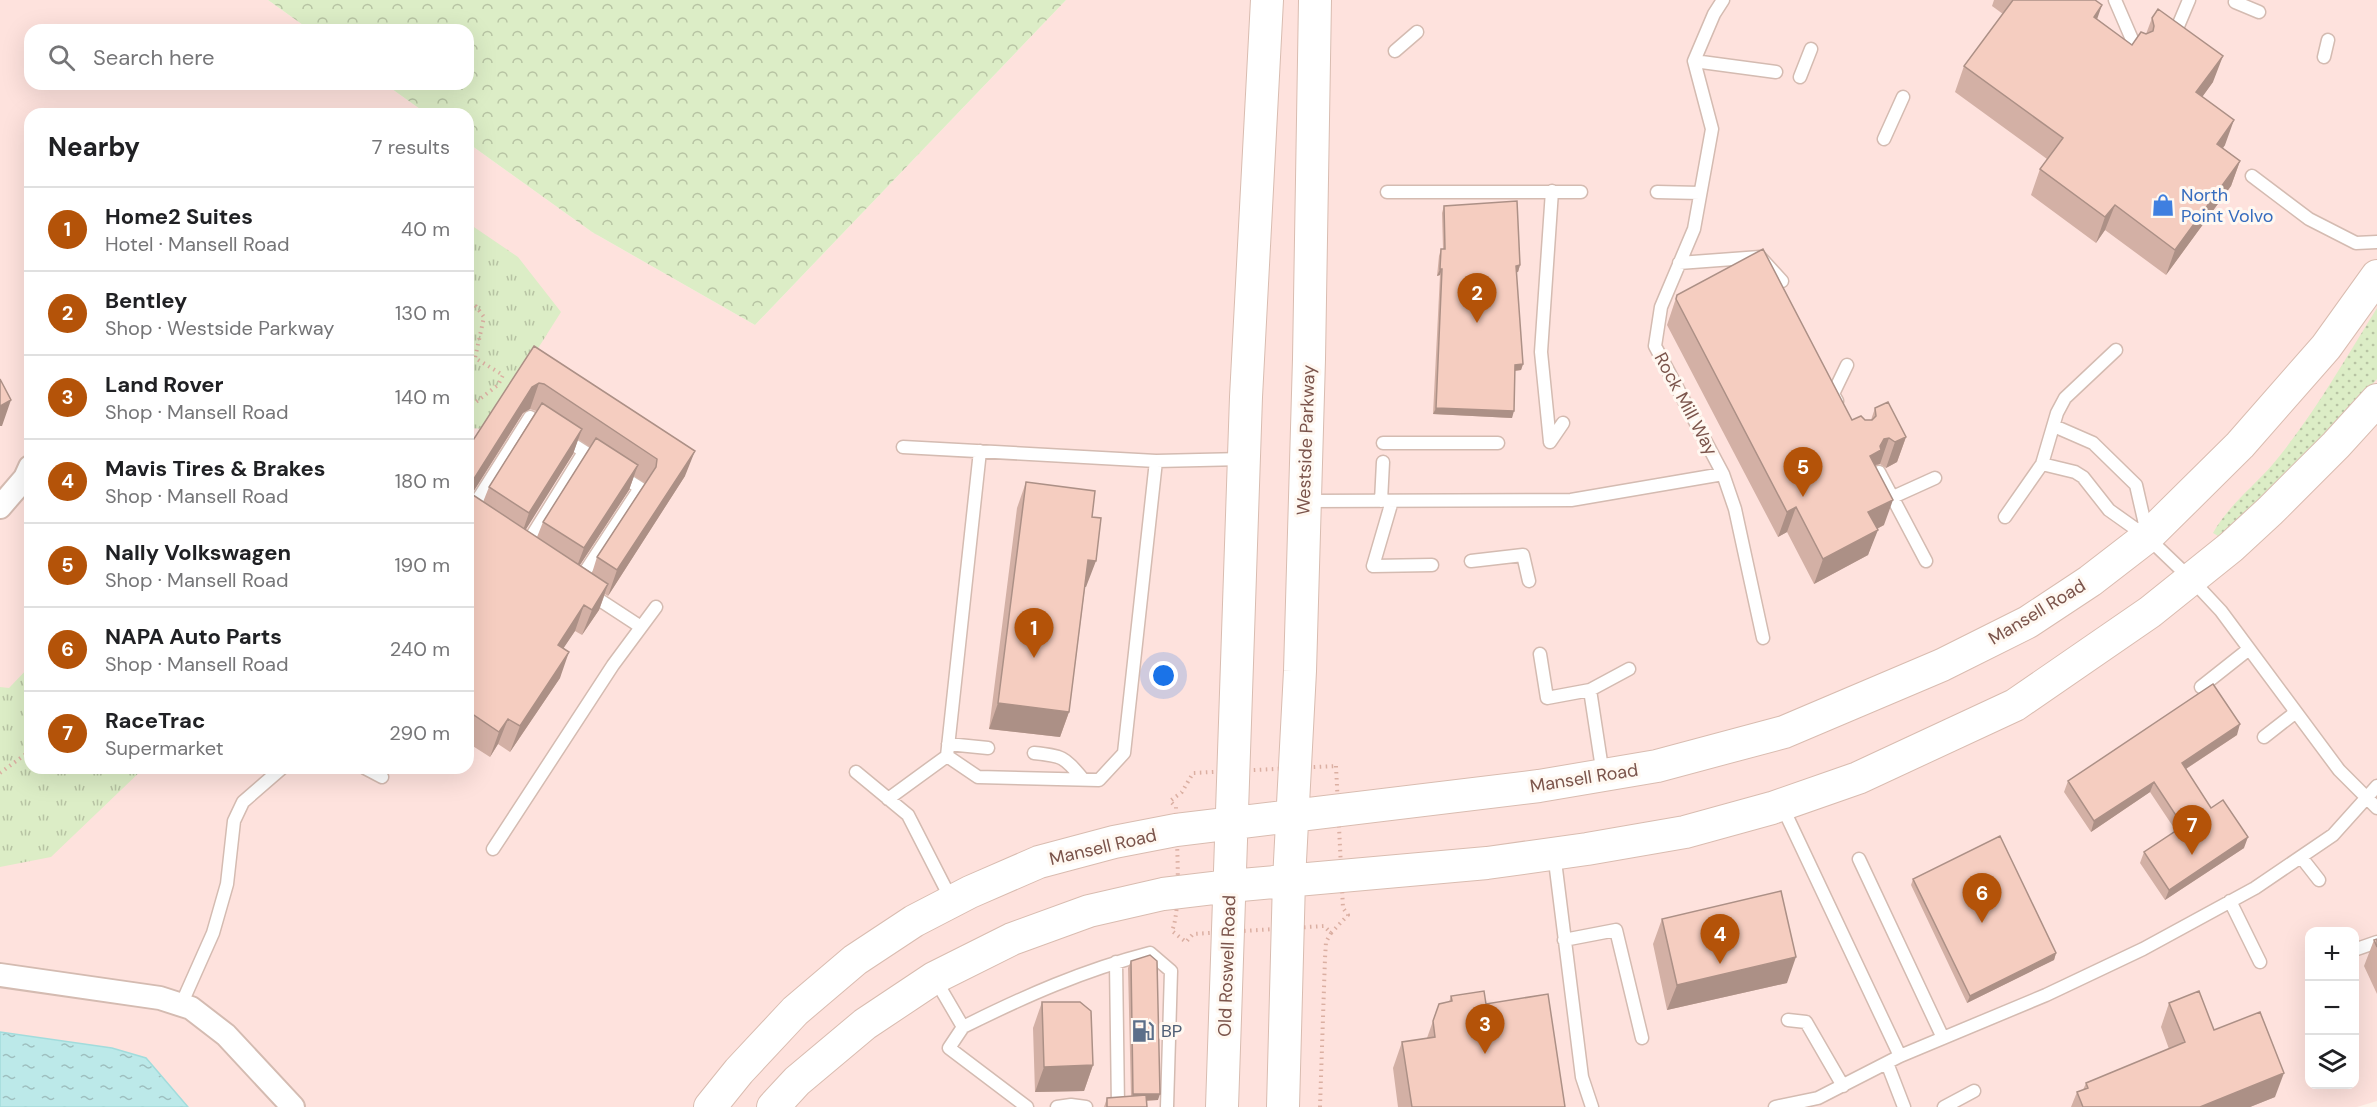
<!DOCTYPE html>
<meta charset="utf-8">
<style>
:root{--surface:#fff;--page:#f2f2f2;--text:#202124;--muted:#757577;--line:#e0e0e0;--accent:#b45309}
body{margin:0;font-family:"DM Sans",sans-serif;background:var(--page);color:var(--text)}
.controls{position:absolute;right:18px;bottom:18px;display:grid;overflow:hidden;border-radius:12px;box-shadow:0 6px 24px #0002}
.controls button{width:54px;height:54px;display:grid;place-items:center;padding:0;border:0;border-bottom:2px solid var(--line);background:var(--surface);color:var(--text);font:30px sans-serif}
.you{position:absolute;left:1164px;top:676px;width:21px;height:21px;margin:-15px;border:4px solid #fff;border-radius:50%;background:#1a73e8;box-shadow:0 0 0 9px #1a73e833}
.badge{display:grid;place-items:center;width:39px;height:39px;border-radius:50%;background:var(--accent);color:#fff;font-size:20px;font-weight:700}
.pin{position:absolute;translate:-50% -50px;filter:drop-shadow(0 2px 3px #0008)}
.pin::after{content:'';position:absolute;top:32px;width:21px;height:18px;background:inherit;clip-path:polygon(0 0,100% 0,50% 100%)}
.list{margin:0;padding:0;list-style:none}
h2{display:flex;justify-content:space-between;align-items:center;height:78px;margin:0;padding:0 24px;font-size:26px}
h2 small{font-size:20px;font-weight:400;color:var(--muted)}
.list li{display:grid;grid-template-columns:39px 1fr auto;gap:18px;align-items:center;box-sizing:border-box;height:84px;padding:0 24px;border-top:2px solid var(--line)}
.list b{display:block;font-size:22px;white-space:nowrap}
.list p{margin:0;font-size:20px;white-space:nowrap;color:var(--muted)}
.list em{font-size:20px;font-style:normal;color:var(--muted)}
.icon{flex:none;width:33px;height:33px;fill:none;stroke:currentColor;stroke-width:2;stroke-linecap:round;stroke-linejoin:round}
.map{position:relative;flex:none;width:2377px;height:1107px;overflow:hidden}
.search{position:absolute;background:var(--surface);box-shadow:0 6px 24px #0002;left:24px;top:24px;width:450px;height:66px;display:flex;align-items:center;gap:15px;box-sizing:border-box;padding:0 21px;border-radius:18px;color:var(--muted);font-size:22px}
.panel{position:absolute;background:var(--surface);box-shadow:0 6px 24px #0002;left:24px;top:108px;width:450px;height:666px;border-radius:18px}
.map>svg:first-child{display:block}
.commercial{fill:#fee2dd;fill-rule:evenodd}
.grass{fill:url(#grass-dots)}
.forest{fill:url(#forest-crowns)}
.park{fill:url(#park-tufts)}
.water{fill:url(#water-ripples);stroke:#a2dcdc;stroke-width:1.5}
.lines{fill:none;stroke-linecap:round;stroke-linejoin:round}
.lane-casing{stroke:#d4bbb1;stroke-width:15}
.street-casing{stroke:#d4bbb1;stroke-width:26}
.secondary-casing{stroke:#d9bcb0;stroke-width:34}
.path{stroke:#dbafa2;stroke-width:4;stroke-dasharray:1.5 4.5;stroke-linecap:butt}
.lane{stroke:#fff;stroke-width:12}
.street{stroke:#fff;stroke-width:22}
.secondary{stroke:#fff;stroke-width:32}
.wall{fill:#d3b0a5;fill-rule:evenodd}
.shaded-wall{fill:#ac9086}
.building{fill:#f5cdc0;stroke:#ac9086;stroke-width:1.5}
.labels{text-anchor:middle;stroke-width:6;stroke-linejoin:round;paint-order:stroke}
.shop-label{font-size:18px;fill:#366cbe;stroke:#fff8f1;text-anchor:start}
.street-label{font-size:18px;fill:#7b544b;stroke:#fff8f1}
.service-label{font-size:18px;fill:#4e5e75;stroke:#fff8f1;text-anchor:start}
</style>
<div class="map">
<svg width="2377" height="1107" viewBox="0 0 2377 1107">
<defs>
<pattern id="grass-dots" width="8" height="8" patternUnits="userSpaceOnUse" patternTransform="scale(1.5)"><rect width="8" height="8" fill="#dcedc6"/><path d="M2 2h.1M6 6h.1" fill="none" stroke="#b7c3a3" stroke-width="1.8" stroke-linecap="round"/></pattern>
<pattern id="forest-crowns" width="20" height="18" patternUnits="userSpaceOnUse" patternTransform="scale(1.5)"><rect width="20" height="18" fill="#dcedc6"/><path d="M2 6a3 3 0 1 1 6 0M12 15a3 3 0 1 1 6 0" fill="none" stroke="#b7c3a3"/></pattern>
<pattern id="park-tufts" width="24" height="20" patternUnits="userSpaceOnUse" patternTransform="scale(1.5)"><rect width="24" height="20" fill="#dcedc6"/><path d="M3 7l-1-3M5 7V3M7 7l1-3M15 17l-1-3M17 17v-4M19 17l1-3" fill="none" stroke="#b7c3a3"/></pattern>
<pattern id="water-ripples" width="26" height="14" patternUnits="userSpaceOnUse" patternTransform="scale(1.5)"><rect width="26" height="14" fill="#bce9e9"/><path d="M2 4q2-2 4 0t4 0M15 11q2-2 4 0t4 0" fill="none" stroke="#9ebfbf"/></pattern>
</defs>
<rect width="100%" height="100%" fill="#fef3ea"/>
<path class="commercial" d="M0,0H268L310,30H30V84H385L427,114H30V768H468V143L592,232L755,325L1066,0H2377V1101L2357,1107H0ZM2310,932H2354V1084H2310Z"/>
<path class="grass" d="M2377,308V379L2295,469L2220,537L2213,533C2228,506 2253,487 2273,464C2313,416 2344,361 2377,308Z"/>
<path class="forest" d="M268,0H1066L755,325L592,232L468,143V114H427L385,84H468V30H310Z"/>
<path class="park" d="M468,223L518,257L561,312L487,429L468,428Z
M30,666V768H144L51,857L0,867V687L9,688Z"/>
<path class="water" d="M0,1032L112,1048L146,1058L188,1107H0Z"/>
<g class="lines">
<g class="lane-casing">
<path id="lane" d="M1723,0L1714,14L1694,61L1712,129L1694,229L1661,307L1655,346L1723,474L1735,509L1763,638
M2115,0L2137,51
M2235,2L2259,12
M2173,38L2189,0
M1395,51L1417,32
M2324,57L2328,40
M1694,61L1776,72
M1800,77L1811,49
M1884,139L1903,97
M2252,176L2309,219L2356,243L2377,242
M1387,192H1581
M1657,192L1700,193
M1679,263L1760,257L1782,281
M1837,401L1833,394L1847,365
M2054,426L2093,443L2136,485L2147,533
M563,438L599,461
M1550,442L1541,352L1552,191
M1550,442L1563,423
M1383,443H1498
M903,447L1156,461
M2042,464L2075,472L2083,477L2109,510L2147,537L2192,580L2221,611L2339,770L2377,808
M1879,472L1926,561
M1893,497L1935,478
M1306,501L1571,500L1723,474
M1381,501L1383,462
M1392,501L1373,566L1432,565
M468,515L530,417L545,427
M2005,517L2042,464L2057,413L2065,398L2116,350
M525,547L584,452
M1471,561L1523,555L1529,581
M579,581L640,488L618,474
M589,593L641,627
M1540,654L1547,698L1590,690L1629,669
M2201,687L2249,649
M1590,690L1603,775
M2264,737L2296,712
M948,744L988,748
M1034,753C1064,756 1064,757 1083,779
M947,756L980,451
M365,768L382,777
M856,772L908,815L952,901
M888,799L947,756L978,777L1099,780L1124,753L1156,461L1243,459
M1782,806L1900,1056
M493,849L613,665L656,607
M1554,853L1582,1077L1592,1107
M2301,857L2319,880
M1859,859L1943,1038
M2230,901L2260,962
M1564,940L1616,930L1642,1038
M2354,950L2377,942
M1116,962L1118,1107
M935,979L963,1027L949,1048L1027,1107
M181,1005L213,933L227,884L234,821L243,802L282,768
M1788,1020L1806,1022L1843,1086
M963,1027C1025,996 1084,970 1150,953L1171,971L1167,1107
M1887,1063L1904,1107
M1057,1107L1071,1105L1086,1107
M1775,1107L1818,1098L1900,1056L2046,995L2143,949L2255,888L2333,835L2377,786
M1944,1107L1974,1091"/>
</g>
<g class="street-casing">
<path id="street" d="M0,507L25,478L30,467
M0,975L160,998L191,1008L226,1035L293,1107"/>
</g>
<g class="secondary-casing">
<path id="secondary" d="M710,1107L739,1071L795,1011L855,960L914,921L970,892L1039,862L1114,842L1176,830L1539,786L1657,766L1784,732L1942,665L2028,622L2090,581L2147,537L2240,445L2326,347L2377,276
M773,1107L797,1081L865,1024L934,978L1012,939L1089,911L1163,894L1230,886L1487,863L1587,849L1685,832L1772,808L1858,778L2015,705L2150,612L2231,547L2270,511L2336,445L2377,400
M1222,1107L1246,397L1267,0
M1283,1107L1289,880L1300,671L1309,359L1315,0"/>
</g>
<path class="path" d="M468,296L484,317L475,358L503,375L498,385L468,408
M1336,766L1343,908L1348,915L1331,933L1324,926L1193,934L1186,942L1172,931C1182,907 1176,837 1176,807L1170,801L1182,792L1193,773Z
M0,773L30,751
M1320,1107L1325,958L1326,942L1331,933"/>
<use href="#lane" class="lane"/>
<use href="#street" class="street"/>
<use href="#secondary" class="secondary"/>
</g>
<path class="wall" d="M1994,0H2095L2097,19L2132,45L2146,34L2152,18L2213,82L2202,97L2225,145L2223,148L2240,161L2231,186L2166,275L2105,230L2096,243L2031,195L2040,169L2047,159L1955,92L1964,66L2003,14L1992,6Z
M1444,206L1520,265L1518,272H1516L1523,364L1521,370L1515,371L1512,418L1433,414L1440,275L1437,276L1439,256L1441,249H1443L1442,213Z
M1677,295L1852,420H1871L1875,408L1906,437L1897,462L1886,468L1880,464L1875,466L1884,525L1877,529L1868,555L1814,584L1787,532L1778,537L1667,325Z
M534,346L685,476L608,596L605,594L599,610L582,635L575,631L563,648L560,678L510,752L498,744L490,757L468,743V448ZM530,409L536,411L489,487L483,502L472,494L523,413ZM578,439L590,447L543,522L537,537L525,529L573,454ZM634,476L645,483L597,557L592,573L580,565L629,490Z
M1026,482L1092,517L1086,587H1085L1069,712L1060,737L989,729L1017,508Z
M2237,735L2186,769L2211,808L2244,848L2165,900L2140,863L2144,852L2176,831L2150,792L2091,832L2064,792L2068,781Z
M1913,879L2056,953L2054,960L1967,1003L1911,885Z
M1662,919L1787,983L1667,1010L1653,944Z
M2377,939V994L2364,966L2374,940Z
M1131,961L1158,1100L1146,1101L1147,1107H1104L1107,1098L1131,1096L1128,968Z
M1451,996L1486,1004L1565,1107H1398L1393,1068L1402,1042L1427,1038L1439,1004L1449,1002Z
M1042,1002L1093,1065L1084,1091L1035,1092L1033,1028Z
M2169,1003L2214,1030L2275,1097L2250,1107H2071L2077,1092L2083,1090L2086,1083L2169,1049L2161,1027Z"/>
<path class="shaded-wall" d="M2102,5L2093,31L2094,17Z
M2223,56L2213,82L2187,118L2196,92Z
M2234,120L2225,145L2207,169L2217,144Z
M2240,161L2231,186L2166,275L2175,250Z
M2115,205L2105,230L2096,243L2105,217Z
M1520,265L1518,272L1513,273L1516,266Z
M1440,269H1442L1440,275L1437,276Z
M1523,364L1521,370L1512,371L1515,365Z
M539,383L530,409L523,413L468,500L470,485L532,387Z
M11,400L2,426H0V406Z
M1436,408L1514,411L1512,418L1433,414Z
M582,429L573,454L520,539L529,513Z
M1906,437L1897,462L1886,468L1895,442Z
M1889,438L1880,464L1875,465L1872,475L1870,456L1880,446L1884,439Z
M695,451L685,476L608,596L617,570Z
M638,465L629,490L574,574L584,548Z
M1893,500L1884,525L1859,538L1868,512Z
M1796,507L1787,532L1778,537L1787,512Z
M1878,530L1868,555L1814,584L1823,559Z
M1088,560L1096,561L1086,587L1079,586Z
M608,584L599,610L582,635L592,610Z
M584,605L575,631L549,670L558,645Z
M569,652L560,678L510,752L520,726Z
M998,703L1069,712L1060,737L989,729Z
M508,719L498,744L490,757L499,732Z
M2240,724L2237,735L2178,774L2182,763Z
M2154,782L2150,792L2091,832L2094,821Z
M2248,837L2244,848L2165,900L2169,890Z
M2056,953L2054,960L1967,1003L1970,996Z
M1796,957L1787,983L1667,1010L1677,985Z
M1093,1065L1084,1091L1035,1092L1044,1067Z
M2284,1073L2275,1097L2250,1107H2200Z
M1133,1094H1160L1158,1100L1131,1101Z"/>
<path class="building" d="M2013,0H2095L2102,5L2094,17L2132,45L2141,32L2146,34L2153,31L2154,26L2152,18L2158,9L2223,56L2196,92L2234,120L2217,144L2240,161L2175,250L2115,205L2105,217L2040,169L2063,138L1964,66Z
M1517,201L1520,265L1516,266L1523,364L1515,365L1514,411L1436,408L1442,269H1440L1441,249H1445L1444,206Z
M1763,249L1852,420L1861,416L1865,420H1872L1876,416L1875,408L1888,402L1906,437L1895,442L1889,438L1884,439L1880,446L1881,450L1870,456L1893,500L1868,512L1878,530L1823,559L1796,507L1787,512L1676,299L1677,295Z
M534,346L695,451L617,570L597,557L656,467L657,459L544,384L539,383L532,387L470,485V493L608,584L592,610L584,605L558,645L569,652L520,726L508,719L499,732L468,711V448Z
M0,379L11,400L0,406Z
M542,403L582,429L529,513L489,487Z
M596,438L638,465L584,548L543,522Z
M1026,482L1095,491L1092,517L1101,518L1096,561L1088,560L1069,712L998,703Z
M2213,684L2240,724L2182,763L2211,808L2223,800L2248,837L2169,890L2144,852L2183,826L2154,782L2094,821L2068,781Z
M2000,836L2056,953L1970,996L1913,879Z
M1781,891L1796,957L1677,985L1662,919Z
M2377,939V947L2374,940Z
M1150,955L1157,961L1160,1094H1133L1131,961Z
M1484,991L1486,1004L1548,994L1565,1107H1412L1402,1042L1435,1037L1433,1021L1439,1004L1452,1001L1451,996Z
M2199,991L2214,1030L2260,1012L2284,1073L2200,1107H2083L2077,1092L2088,1088L2086,1083L2185,1042L2169,1003Z
M1042,1002H1080L1091,1011L1093,1065L1044,1067Z
M1146,1095L1147,1107H1107V1098Z"/>
<defs>
<g id="shop-bare" transform="scale(1.8)"><path d="M-5-2.5h2.3a2.7 3.5 0 0 1 5.4 0H5L5.5 6h-11ZM-1.5-2.5h3a1.5 2.3 0 0 0-3 0Z" fill="#3f7fe0" stroke="#fff8f1" stroke-width="2.5" paint-order="stroke"/></g>
<g id="fuel-bare" transform="scale(1.8)"><path d="M-5.5-6h7V0h2V4h1.3V-2.5L3-4.5l.8-.8L6-3V5H2.5V1h-1V6h-7ZM-4.2-4.7v3.2H.2V-4.7Z" fill="#5c6f8a" stroke="#fff8f1" stroke-width="2.5" paint-order="stroke"/></g>
</defs>
<g fill-rule="evenodd">
<use href="#shop-bare" x="2163" y="205"/>
<use href="#fuel-bare" x="1143" y="1031"/>
</g>
<g class="labels">
<g class="shop-label">
<text x="2181" y="201">North<tspan x="2181" dy="21">Point Volvo</tspan></text>
</g>
<g class="street-label">
<text transform="translate(1686 404) rotate(62)" y="6">Rock Mill Way</text>
<text transform="translate(1306 440) rotate(-88)" y="6">Westside Parkway</text>
<text transform="translate(2037 612) rotate(-31)" y="6">Mansell Road</text>
<text transform="translate(1584 778) rotate(-9)" y="6">Mansell Road</text>
<text transform="translate(1103 847) rotate(-13)" y="6">Mansell Road</text>
<text transform="translate(1227 966) rotate(-88)" y="6">Old Roswell Road</text>
</g>
<g class="service-label">
<text x="1161" y="1037">BP</text>
</g>
</g>
</svg>
<div class="controls">
<button>+</button>
<button>−</button>
<button><svg class="icon" aria-label="layers" viewBox="0 0 24 24"><path d="M12 4l9 5-9 5-9-5zM3 14l9 5 9-5"/></svg></button>
</div>
<div class="you"></div>
<div class="pin badge" style="left:1034px;top:658px">1</div>
<div class="pin badge" style="left:1477px;top:323px">2</div>
<div class="pin badge" style="left:1485px;top:1054px">3</div>
<div class="pin badge" style="left:1720px;top:964px">4</div>
<div class="pin badge" style="left:1803px;top:497px">5</div>
<div class="pin badge" style="left:1982px;top:923px">6</div>
<div class="pin badge" style="left:2192px;top:855px">7</div>
<div class="search"><svg class="icon" aria-label="search" viewBox="0 0 24 24"><circle cx="10" cy="10" r="6"/><path d="M15 15l6 6"/></svg>Search here</div>
<section class="panel">
<h2>Nearby<small>7 results</small></h2>
<ul class="list">
<li><span class="badge">1</span><div><b>Home2 Suites</b><p>Hotel · Mansell Road</p></div><em>40 m</em></li>
<li><span class="badge">2</span><div><b>Bentley</b><p>Shop · Westside Parkway</p></div><em>130 m</em></li>
<li><span class="badge">3</span><div><b>Land Rover</b><p>Shop · Mansell Road</p></div><em>140 m</em></li>
<li><span class="badge">4</span><div><b>Mavis Tires &amp; Brakes</b><p>Shop · Mansell Road</p></div><em>180 m</em></li>
<li><span class="badge">5</span><div><b>Nally Volkswagen</b><p>Shop · Mansell Road</p></div><em>190 m</em></li>
<li><span class="badge">6</span><div><b>NAPA Auto Parts</b><p>Shop · Mansell Road</p></div><em>240 m</em></li>
<li><span class="badge">7</span><div><b>RaceTrac</b><p>Supermarket</p></div><em>290 m</em></li>
</ul>
</section>
</div>
